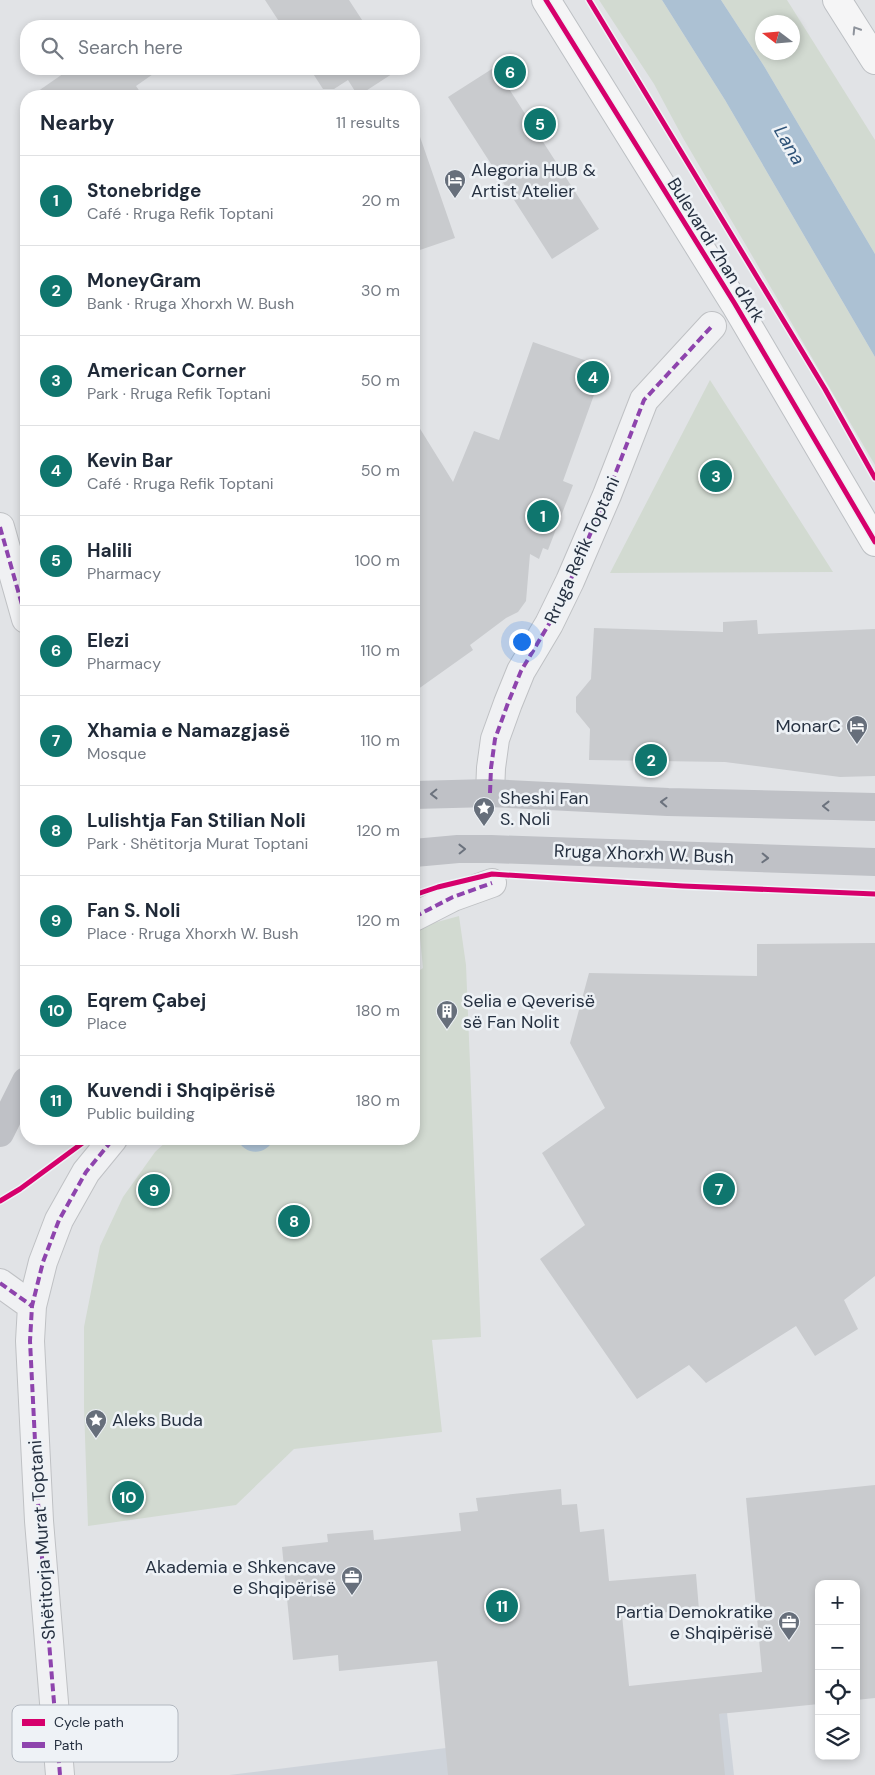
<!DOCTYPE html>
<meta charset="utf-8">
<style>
:root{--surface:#fff;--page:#f6f6f7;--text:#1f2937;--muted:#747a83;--line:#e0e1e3;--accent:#0f766e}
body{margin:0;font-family:"DM Sans",sans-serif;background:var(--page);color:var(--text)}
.controls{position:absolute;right:15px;bottom:15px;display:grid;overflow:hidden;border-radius:10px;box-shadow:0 2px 8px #0003}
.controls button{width:45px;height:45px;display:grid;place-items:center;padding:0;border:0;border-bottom:1px solid var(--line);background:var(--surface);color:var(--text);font:25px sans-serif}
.compass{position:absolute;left:755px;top:15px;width:45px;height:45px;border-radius:50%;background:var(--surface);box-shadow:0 2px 8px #0003;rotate:286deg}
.you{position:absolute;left:521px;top:641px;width:18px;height:18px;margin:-12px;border:4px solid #fff;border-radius:50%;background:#1a73e8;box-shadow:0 0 0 8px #1a73e833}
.badge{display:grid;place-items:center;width:32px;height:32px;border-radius:50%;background:var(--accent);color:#fff;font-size:16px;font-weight:700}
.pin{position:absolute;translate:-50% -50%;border:2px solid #fff;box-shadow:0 1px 5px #0006}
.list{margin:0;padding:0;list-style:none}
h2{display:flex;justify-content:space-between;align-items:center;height:65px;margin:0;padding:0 20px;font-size:21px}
h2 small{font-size:16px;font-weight:400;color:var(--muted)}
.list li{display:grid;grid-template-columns:32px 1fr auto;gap:15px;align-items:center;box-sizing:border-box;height:90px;padding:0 20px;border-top:1px solid var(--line)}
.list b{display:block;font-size:19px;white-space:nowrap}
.list p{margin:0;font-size:16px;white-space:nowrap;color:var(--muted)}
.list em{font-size:16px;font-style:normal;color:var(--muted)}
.icon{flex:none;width:28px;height:28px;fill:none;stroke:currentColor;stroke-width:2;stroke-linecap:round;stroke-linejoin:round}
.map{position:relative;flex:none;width:875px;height:1775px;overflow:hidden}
.search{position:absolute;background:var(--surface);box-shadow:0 2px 8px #0003;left:20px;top:20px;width:400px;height:55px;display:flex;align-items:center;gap:12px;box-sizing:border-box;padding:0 18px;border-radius:20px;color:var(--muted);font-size:19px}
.panel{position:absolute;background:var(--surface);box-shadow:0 2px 8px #0003;left:20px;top:90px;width:400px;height:1055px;border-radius:20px}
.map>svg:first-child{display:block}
.built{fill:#ced3da}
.green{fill:#d2dad1;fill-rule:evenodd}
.water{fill:#acc1d3}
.building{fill:#c9cbce}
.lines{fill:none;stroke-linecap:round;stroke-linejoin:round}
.pedestrian-casing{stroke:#bfc1c4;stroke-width:30}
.minor-casing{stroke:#bfc1c4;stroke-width:30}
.primary-casing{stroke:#bdc0c4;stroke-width:30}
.pedestrian{stroke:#f0f1f3;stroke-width:28}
.minor{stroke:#f0f1f3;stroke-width:28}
.secondary{stroke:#bfc1c6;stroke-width:28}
.primary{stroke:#f5f5f6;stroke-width:28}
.quiet{stroke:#8e44ad;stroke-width:4;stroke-dasharray:8 4;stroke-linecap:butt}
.cycleway-casing{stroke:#eef2f6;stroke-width:8}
.cycleway{stroke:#d6006c;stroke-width:5}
.oneway{stroke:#8e939c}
.oneway2{stroke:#6b727d}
.labels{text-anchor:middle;stroke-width:5;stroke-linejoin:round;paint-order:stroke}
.poi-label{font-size:18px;fill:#263141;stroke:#eef2f6;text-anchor:start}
.street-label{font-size:18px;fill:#263141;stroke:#eef2f6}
.water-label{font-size:19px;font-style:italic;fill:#2e5277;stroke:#eef2f6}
.key{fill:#eef2f6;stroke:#b2b8c0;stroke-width:1}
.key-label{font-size:14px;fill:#263141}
</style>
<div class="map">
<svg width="875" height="1775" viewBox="0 0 875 1775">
<rect width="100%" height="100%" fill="#e1e3e6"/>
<path class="built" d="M727,1713L734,1775H229Z"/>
<path class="green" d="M599,0H662L725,100L875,357V465L683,138L654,84Z
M721,0H787L875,140V254L764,66ZM762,22H792V52H762Z
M710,380L833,572L610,573Z
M459,916L466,965L481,1337L432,1340L442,1432L294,1449L236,1505L88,1526L84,1407V1327L100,1246L123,1197L155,1152L169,1139H414V974L423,968L419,927Z"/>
<path class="water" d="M662,0H721L764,66L875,254V357L725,100Z
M237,1139H274C266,1156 245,1156 237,1139Z"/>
<path class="building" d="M265,0H349L366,26H282Z
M495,67L599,229L552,259L448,97Z
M70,69H153L156,72L136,86L143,96H31Z
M310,69H393L395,72L358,96L348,80L334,89H323Z
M418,131L455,238L414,252V132Z
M533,342L604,367L563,481L573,485L548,550L543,548L539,559L530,554L526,601L518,612L506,618L470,645L473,650L414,692V419L453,482L474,431L499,440Z
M757,620L758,634L875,629V776L840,777L725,762L589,760L590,729L576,712V697L591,679L594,628L723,632V622Z
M875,943V1276L844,1300L858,1329L815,1356L796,1326L706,1383L689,1365L637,1399L540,1259L585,1225L542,1153L605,1108L570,1043L589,973L757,976V944Z
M875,1485V1698L856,1700V1584H819V1704L719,1714L725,1775H448L437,1661L339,1671L338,1655L293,1660L282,1547L328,1542L327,1534L373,1530L374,1540L461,1531L459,1513L478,1511L476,1498L561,1489L562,1505L577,1504L580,1532L604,1529L609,1581L696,1574L699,1610L622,1615L629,1686L762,1672L746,1498Z"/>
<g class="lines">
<g class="pedestrian-casing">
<path id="pedestrian" d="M490,793L491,768L495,739L508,703L521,671L549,624L570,581L607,495L644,400L712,326
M414,917L453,897L492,883
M0,1283L32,1306
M60,1775L39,1521L30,1341L32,1306L43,1262L59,1220L86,1172L113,1139"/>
</g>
<g class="minor-casing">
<path id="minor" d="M0,527L26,619"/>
</g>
<g class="primary-casing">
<path id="primary" d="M546,0L735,304L875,542
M837,0L875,60"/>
</g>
<use href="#pedestrian" class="pedestrian"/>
<use href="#minor" class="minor"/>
<path class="secondary" d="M414,795L490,793L668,802L875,807
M414,853L458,849H491L875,862
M0,1133L26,1081"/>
<use href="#primary" class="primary"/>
<path class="quiet" d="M0,527L26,619
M490,793L491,768L495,739L508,703L521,671L549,624L570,581L607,495L644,400L712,326
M414,917L453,897L492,883
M0,1283L32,1306
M60,1775L39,1521L30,1341L32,1306L43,1262L59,1220L86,1172L113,1139"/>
<g class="cycleway-casing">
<path id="cycleway" d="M546,0L735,304L875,542
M589,0L825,389L875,478
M414,895L438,887L492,874L683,886L875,894
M0,1201L20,1189L88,1139"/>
</g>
<use href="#cycleway" class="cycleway"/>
</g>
<defs><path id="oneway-chevron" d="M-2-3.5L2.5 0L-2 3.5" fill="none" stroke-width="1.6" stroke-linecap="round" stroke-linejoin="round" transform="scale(1.25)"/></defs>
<use class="oneway" href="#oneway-chevron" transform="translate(856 30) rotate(-122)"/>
<g class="oneway2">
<use href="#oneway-chevron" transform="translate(434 794) rotate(179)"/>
<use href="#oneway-chevron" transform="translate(664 802) rotate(-178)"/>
<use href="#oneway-chevron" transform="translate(826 806) rotate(-179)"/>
<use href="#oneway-chevron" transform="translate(462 849) rotate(-1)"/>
<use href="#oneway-chevron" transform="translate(765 858) rotate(2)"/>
</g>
<defs>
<g id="hotel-pin" transform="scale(1.125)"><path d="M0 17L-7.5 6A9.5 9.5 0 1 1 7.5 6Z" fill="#676f7b" stroke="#eef2f6"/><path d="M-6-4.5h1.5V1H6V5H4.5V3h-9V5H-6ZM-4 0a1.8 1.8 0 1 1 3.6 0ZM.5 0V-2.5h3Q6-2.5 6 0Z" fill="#fff"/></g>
<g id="sight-pin" transform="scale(1.125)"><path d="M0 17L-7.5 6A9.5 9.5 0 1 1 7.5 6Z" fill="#676f7b" stroke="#eef2f6"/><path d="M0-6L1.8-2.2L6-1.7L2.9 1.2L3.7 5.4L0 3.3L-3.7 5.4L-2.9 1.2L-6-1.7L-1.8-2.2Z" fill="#fff"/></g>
<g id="building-pin" transform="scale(1.125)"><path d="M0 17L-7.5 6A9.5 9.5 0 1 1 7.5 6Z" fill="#676f7b" stroke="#eef2f6"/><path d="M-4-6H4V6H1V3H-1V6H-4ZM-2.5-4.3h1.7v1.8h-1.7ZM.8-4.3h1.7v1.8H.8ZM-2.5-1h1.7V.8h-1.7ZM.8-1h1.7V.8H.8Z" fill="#fff"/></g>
<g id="office-pin" transform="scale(1.125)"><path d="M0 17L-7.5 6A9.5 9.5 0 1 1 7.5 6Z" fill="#676f7b" stroke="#eef2f6"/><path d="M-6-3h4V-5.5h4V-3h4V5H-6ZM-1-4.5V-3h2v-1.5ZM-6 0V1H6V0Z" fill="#fff"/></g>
</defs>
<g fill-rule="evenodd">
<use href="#hotel-pin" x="455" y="180"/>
<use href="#hotel-pin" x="857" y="726"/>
<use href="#sight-pin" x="484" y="808"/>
<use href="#building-pin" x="447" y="1011"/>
<use href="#sight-pin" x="96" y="1420"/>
<use href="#office-pin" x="352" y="1577"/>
<use href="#office-pin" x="789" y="1622"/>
</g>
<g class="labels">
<g class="poi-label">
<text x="471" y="176">Alegoria HUB &amp;<tspan x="471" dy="21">Artist Atelier</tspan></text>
<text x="841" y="732" text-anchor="end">MonarC</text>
<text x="500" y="804">Sheshi Fan<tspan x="500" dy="21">S. Noli</tspan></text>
<text x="463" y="1007">Selia e Qeverisë<tspan x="463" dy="21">së Fan Nolit</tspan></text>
<text x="112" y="1426">Aleks Buda</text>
<text x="336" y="1573" text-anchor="end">Akademia e Shkencave<tspan x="336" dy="21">e Shqipërisë</tspan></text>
<text x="773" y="1618" text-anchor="end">Partia Demokratike<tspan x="773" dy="21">e Shqipërisë</tspan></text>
</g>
<g class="street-label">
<text transform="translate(716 250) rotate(58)" y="6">Bulevardi Zhan d'Ark</text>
<text transform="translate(582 550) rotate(-66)" y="6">Rruga Refik Toptani</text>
<text transform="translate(644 854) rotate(2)" y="6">Rruga Xhorxh W. Bush</text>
<text transform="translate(42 1540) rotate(-94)" y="6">Shëtitorja Murat Toptani</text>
</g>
<g class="water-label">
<text transform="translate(790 145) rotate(60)" y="7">Lana</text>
</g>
</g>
<rect x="12" y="1705" width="166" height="57" rx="8" class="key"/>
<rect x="22" y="1719" width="23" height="7" fill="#d6006c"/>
<rect x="22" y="1742" width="23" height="6" fill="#8e44ad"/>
<g class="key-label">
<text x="54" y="1727">Cycle path</text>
<text x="54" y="1750">Path</text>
</g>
</svg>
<div class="controls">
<button>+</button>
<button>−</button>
<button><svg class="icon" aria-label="locate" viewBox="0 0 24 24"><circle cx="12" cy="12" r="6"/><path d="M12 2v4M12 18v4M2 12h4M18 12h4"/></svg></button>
<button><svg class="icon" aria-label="layers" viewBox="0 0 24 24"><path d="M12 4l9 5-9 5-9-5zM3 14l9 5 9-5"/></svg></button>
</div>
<svg class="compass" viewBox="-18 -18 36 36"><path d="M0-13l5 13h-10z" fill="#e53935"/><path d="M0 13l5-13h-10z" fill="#747a83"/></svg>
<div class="you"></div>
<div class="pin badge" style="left:543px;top:516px">1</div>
<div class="pin badge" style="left:651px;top:760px">2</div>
<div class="pin badge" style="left:716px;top:476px">3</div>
<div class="pin badge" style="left:593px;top:377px">4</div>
<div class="pin badge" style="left:540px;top:124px">5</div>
<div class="pin badge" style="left:510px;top:72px">6</div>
<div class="pin badge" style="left:719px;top:1189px">7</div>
<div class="pin badge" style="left:294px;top:1221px">8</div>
<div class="pin badge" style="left:154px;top:1190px">9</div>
<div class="pin badge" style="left:128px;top:1497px">10</div>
<div class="pin badge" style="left:502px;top:1606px">11</div>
<div class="search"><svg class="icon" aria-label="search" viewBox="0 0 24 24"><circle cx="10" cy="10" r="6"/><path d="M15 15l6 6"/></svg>Search here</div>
<section class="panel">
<h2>Nearby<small>11 results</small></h2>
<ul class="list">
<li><span class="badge">1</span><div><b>Stonebridge</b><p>Café · Rruga Refik Toptani</p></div><em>20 m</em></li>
<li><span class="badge">2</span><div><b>MoneyGram</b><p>Bank · Rruga Xhorxh W. Bush</p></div><em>30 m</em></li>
<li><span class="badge">3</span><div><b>American Corner</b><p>Park · Rruga Refik Toptani</p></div><em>50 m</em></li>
<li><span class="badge">4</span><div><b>Kevin Bar</b><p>Café · Rruga Refik Toptani</p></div><em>50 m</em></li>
<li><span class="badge">5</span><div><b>Halili</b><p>Pharmacy</p></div><em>100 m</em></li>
<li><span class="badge">6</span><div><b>Elezi</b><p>Pharmacy</p></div><em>110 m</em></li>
<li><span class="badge">7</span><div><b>Xhamia e Namazgjasë</b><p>Mosque</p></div><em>110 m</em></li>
<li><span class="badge">8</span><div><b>Lulishtja Fan Stilian Noli</b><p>Park · Shëtitorja Murat Toptani</p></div><em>120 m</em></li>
<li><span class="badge">9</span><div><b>Fan S. Noli</b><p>Place · Rruga Xhorxh W. Bush</p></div><em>120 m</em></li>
<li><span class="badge">10</span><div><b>Eqrem Çabej</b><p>Place</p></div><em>180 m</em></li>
<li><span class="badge">11</span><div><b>Kuvendi i Shqipërisë</b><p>Public building</p></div><em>180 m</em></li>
</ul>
</section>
</div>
